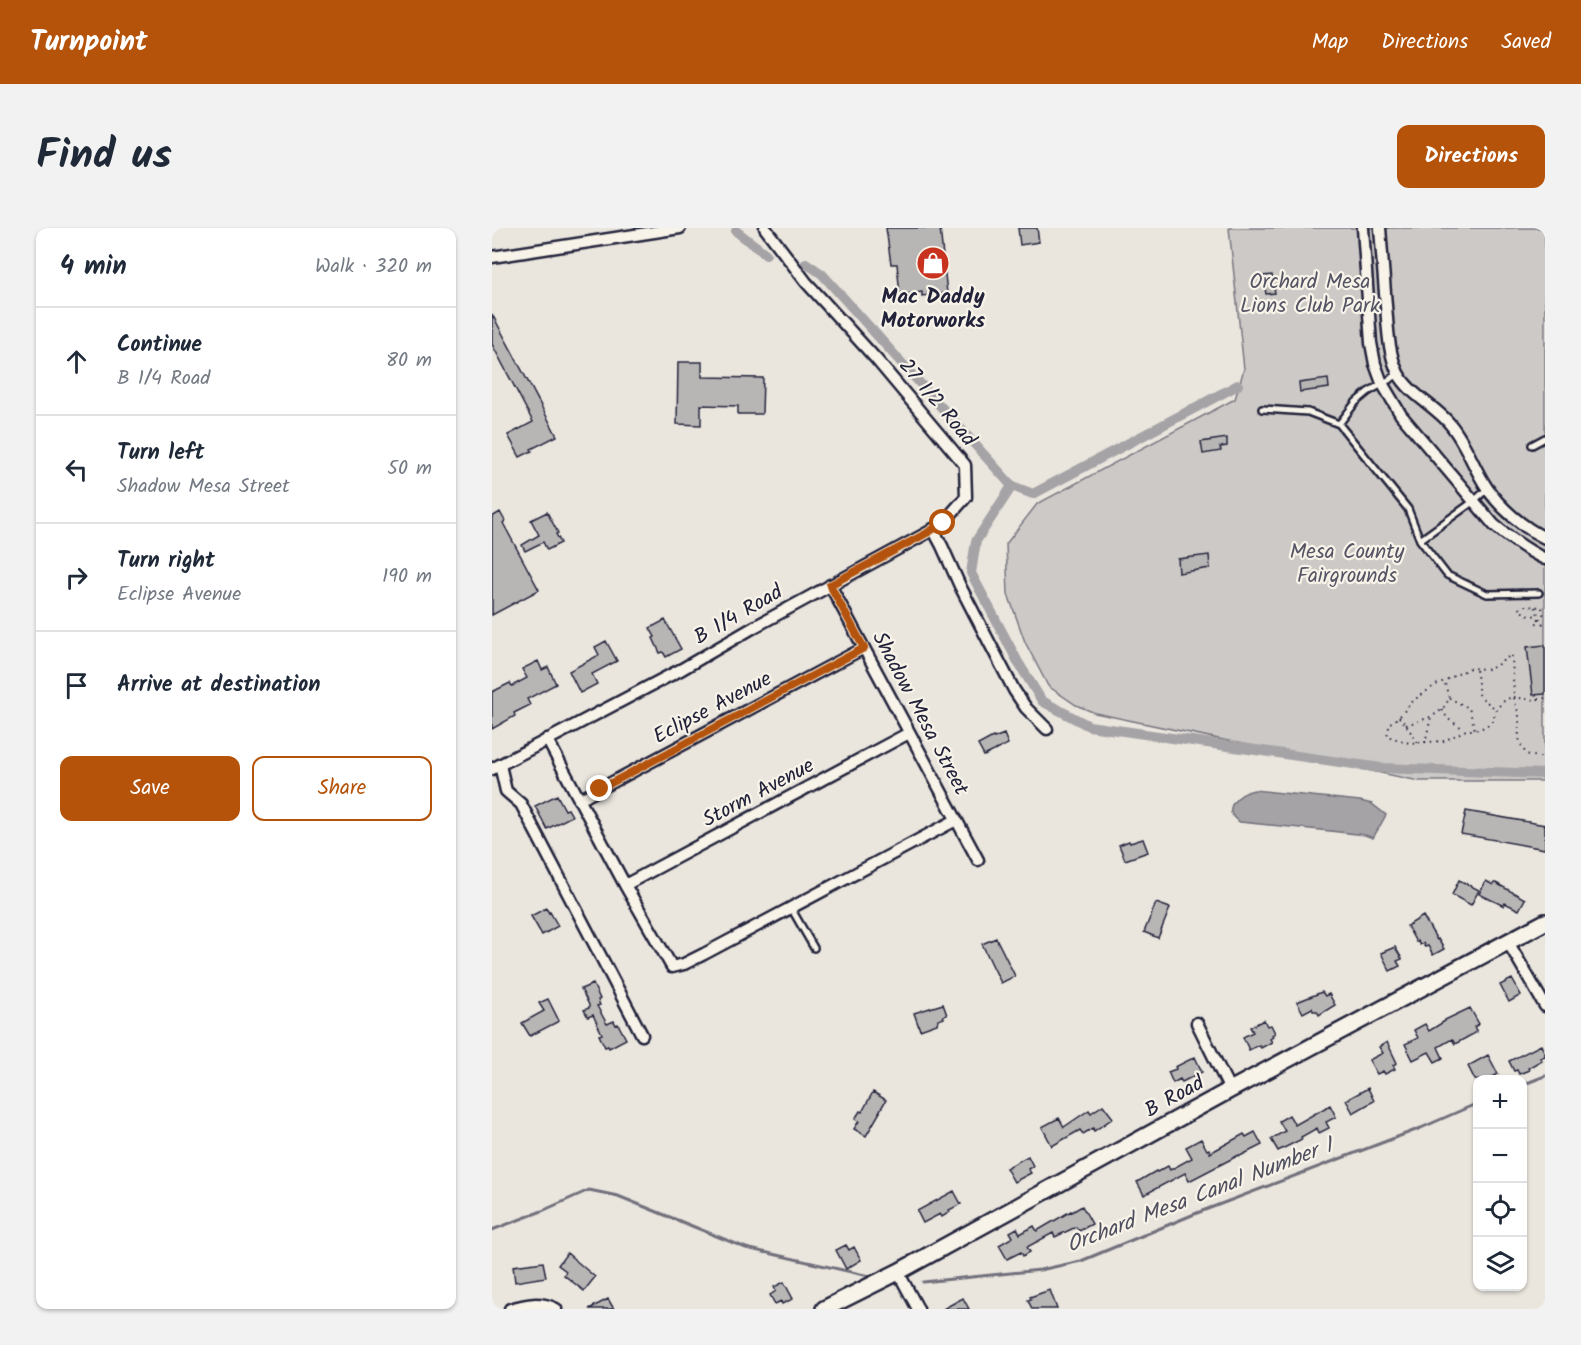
<!DOCTYPE html>
<meta charset="utf-8">
<style>
:root{--surface:#fff;--page:#f2f2f3;--text:#1f2937;--muted:#747a83;--line:#e0e1e3;--accent:#b45309}
body{margin:0;font-family:Kalam,sans-serif;background:var(--page);color:var(--text)}
.controls{position:absolute;right:18px;bottom:18px;display:grid;overflow:hidden;border-radius:12px;box-shadow:0 2px 4px #0004}
.controls button{width:54px;height:54px;display:grid;place-items:center;padding:0;border:0;border-bottom:2px solid var(--line);background:var(--surface);color:var(--text);font:30px sans-serif}
.stop{position:absolute;width:18px;height:18px;margin:-14px;border:4px solid #b45309;border-radius:50%;background:#fff}
.stop.end{background:#b45309;border-color:#fff;box-shadow:0 2px 6px #0008}
.list{margin:0;padding:0;list-style:none}
h2{display:flex;justify-content:space-between;align-items:center;height:78px;margin:0;padding:0 24px;font-size:26px}
h2 small{font-size:20px;font-weight:400;color:var(--muted)}
.list li{display:grid;grid-template-columns:39px 1fr auto;gap:18px;align-items:center;box-sizing:border-box;height:108px;padding:0 24px;border-top:2px solid var(--line)}
.list b{display:block;font-size:22px;white-space:nowrap}
.list p{margin:0;font-size:20px;white-space:nowrap;color:var(--muted)}
.list em{font-size:20px;font-style:normal;color:var(--muted)}
.actions{display:flex;gap:12px;padding:18px 24px}
.actions a{flex:1;padding:14px 0;border:2px solid var(--accent);border-radius:12px;text-align:center;font-size:21px;color:var(--accent)}
.actions .main{background:var(--accent);color:#fff}
.icon{flex:none;width:33px;height:33px;fill:none;stroke:currentColor;stroke-width:2;stroke-linecap:round;stroke-linejoin:round}
.map{position:relative;flex:none;width:1053px;height:1081px;overflow:hidden;border-radius:12px}
header{display:flex;align-items:center;gap:36px;box-sizing:border-box;height:84px;padding:0 30px;background:var(--accent);color:#fff}
header strong{font-size:28px}
nav{display:flex;gap:33px;margin-inline-start:auto;font-size:21px}
.intro{display:flex;align-items:center;justify-content:space-between;box-sizing:border-box;height:144px;padding:0 36px}
h1{margin:0;font-size:42px}
.button{padding:15px 27px;border-radius:12px;background:var(--accent);color:#fff;font-size:21px;font-weight:700}
main{display:flex;gap:36px;padding:0 36px}
aside{flex:1;background:var(--surface);border-radius:12px;box-shadow:0 2px 4px #0004}
.map>svg:first-child{display:block}
.green{fill:#cdc9c6;stroke:#787680;stroke-width:1.5}
.water{fill:#a6a3a6;stroke:#716f7b;stroke-width:1.5}
.lines{fill:none;stroke-linecap:round;stroke-linejoin:round}
.stream{stroke:#716f7b;stroke-width:3}
.canal{stroke:#a6a3a6;stroke-width:10}
.building{fill:#b8b6b5;stroke:#22223b;stroke-width:1.5}
.lane-casing{stroke:#22223b;stroke-width:10}
.street-casing{stroke:#22223b;stroke-width:15}
.secondary-casing{stroke:#22223b;stroke-width:20}
.path{stroke:#22223b;stroke-width:2;stroke-dasharray:1.5 4.5;stroke-linecap:butt}
.lane{stroke:#f7f3e8;stroke-width:5}
.street{stroke:#f7f3e8;stroke-width:10}
.secondary{stroke:#f7f3e8;stroke-width:15}
.route{stroke:#b45309;stroke-width:8}
.labels{text-anchor:middle;stroke-width:4.5;stroke-linejoin:round;paint-order:stroke}
.park-label{font-size:21px;fill:#555465;stroke:#f7f3e8}
.poi-label{font-size:21px;font-weight:bold;fill:#22223b;stroke:#f7f3e8}
.street-label{font-size:21px;fill:#22223b;stroke:#f7f3e8}
.water-label{font-size:22px;font-style:italic;fill:#504f60;stroke:#f7f3e8}
</style>
<header>
<strong>Turnpoint</strong>
<nav><a>Map</a><a>Directions</a><a>Saved</a></nav>
</header>
<div class="intro"><h1>Find us</h1><a class="button">Directions</a></div>
<main>
<aside>
<h2>4 min<small>Walk · 320 m</small></h2>
<ul class="list">
<li><svg class="icon" aria-label="ahead" viewBox="0 0 24 24"><path d="M12 20V5M6 11l6-6 6 6"/></svg><div><b>Continue</b><p>B 1/4 Road</p></div><em>80 m</em></li>
<li><svg class="icon" aria-label="left" viewBox="0 0 24 24"><path d="M17 20v-9H6M10 6l-5 5 5 5"/></svg><div><b>Turn left</b><p>Shadow Mesa Street</p></div><em>50 m</em></li>
<li><svg class="icon" aria-label="right" viewBox="0 0 24 24"><path d="M7 20v-9h11M14 6l5 5-5 5"/></svg><div><b>Turn right</b><p>Eclipse Avenue</p></div><em>190 m</em></li>
<li><svg class="icon" aria-label="arrive" viewBox="0 0 24 24"><path d="M6 21V4h12l-3 4 3 4H6"/></svg><div><b>Arrive at destination</b></div></li>
</ul>
<div class="actions"><a class="main">Save</a><a>Share</a></div>
</aside>
<div class="map">
<svg width="1053" height="1081" viewBox="0 0 1053 1081">
<rect width="100%" height="100%" fill="#eae6de"/>
<filter id="ink" filterUnits="userSpaceOnUse"><feTurbulence type="fractalNoise" baseFrequency=".0167" numOctaves="2"/><feDisplacementMap in="SourceGraphic" scale="12" xChannelSelector="R" yChannelSelector="G"/><feConvolveMatrix kernelMatrix="1 2 1 2 8 2 1 2 1" color-interpolation-filters="sRGB"/></filter>
<g filter="url(#ink)">
<path class="green" d="M737,0H1053V553H927L603,485L584,477L556,458L533,414L516,366L514,316L545,276L743,171L752,141Z"/>
<path class="water" d="M762,562L868,573L880,576L894,587L881,610L873,607L838,603L748,594C727,583 746,565 762,562Z"/>
<g class="lines">
<path class="stream" d="M1030,857L1053,848
M0,1002L50,983L97,962L126,968L254,1020L377,1048
M431,1054L548,1042L589,1033L705,985L929,900L986,875"/>
<path class="canal" d="M244,3L274,26
M314,35L330,46L520,258L541,266L746,157
M520,258L484,313L479,345L526,434L550,473L597,498L889,540L1053,546"/>
</g>
<path class="building" d="M394,0H448L455,65L430,68V64L408,67L405,36H399Z
M526,0H545L547,14L528,17Z
M780,47L783,65L774,66L771,48Z
M0,86L65,208L39,221L40,223L28,229L16,207L41,194L0,116Z
M186,134H210V149L271,150L270,186H246V178L209,177V197L185,196Z
M836,151L837,160L808,164L807,155Z
M735,210V218L728,219L729,223L711,226L709,214Z
M8,284L13,293L11,295L47,362L0,387V289Z
M55,284L66,305L64,306L69,315L55,322L51,314L33,323L30,317L47,307L39,292Z
M717,327L718,340L687,345L686,331Z
M173,392L189,421L174,429L171,424L168,425L161,410L163,409L158,400Z
M114,413L125,433L100,446L105,456L88,465L77,443L107,427L103,419Z
M1053,417V466L1041,467L1035,419Z
M46,433L50,442L56,439L64,456L35,471L38,477L22,485L23,488L0,501V464L18,455L20,458L35,450L30,441Z
M512,506L516,516L492,528L486,517L501,509L502,510Z
M65,567L73,582L76,581L80,588L55,601L43,578Z
M974,583L1053,597V621L969,606Z
M651,611L656,624L633,632L627,617L637,613L638,615Z
M967,652L987,662L979,677L960,667Z
M994,653L1001,657L1002,655H1004L1033,671L1027,682L1013,675L1012,678L987,666Z
M664,675L678,680L666,710L652,704Z
M54,680L57,685L58,684L66,698L50,707L39,688Z
M931,688L945,712L946,711L952,721L941,727L936,718L933,719L931,715L928,717L926,713L924,714L915,698Z
M504,710L523,748L509,755L490,716Z
M903,719L910,731L905,733L908,738L898,743L889,725Z
M1020,751L1029,767L1017,774L1008,757Z
M101,756L108,771L106,772L108,777L105,778L115,796L122,793L124,797L126,796L134,811L117,820L116,818L113,819L107,807L110,806L101,787L96,789L92,782L97,780V777L89,761Z
M830,764L833,768L837,766L843,777L827,787L825,783H821L820,780L811,785L805,774Z
M56,771L67,793L38,808L30,795L52,783L47,775Z
M451,776L455,787L451,788L452,790L446,792L445,796L428,802L422,785Z
M978,780L987,796L982,799L985,804L963,816L960,811L946,819L951,830L943,834L937,824L921,832L913,816L926,810L922,802L933,796L937,803L953,793V792Z
M772,792L775,798L779,797L783,805L780,807L781,809L778,811L780,814L769,820L767,817L757,822L751,809L761,804L758,799Z
M895,814L905,835L901,837L903,841L893,846L891,843L885,846L877,832L891,825L887,819Z
M1049,817L1053,826V828L1048,830L1050,832L1036,840L1037,842L1027,846L1025,842L1022,843L1017,833Z
M996,827L1006,846L996,852H983L976,838Z
M703,829L710,844L690,854L688,851L681,855L676,844L684,841L683,839Z
M876,860L882,873L861,885L854,872Z
M381,864L394,872L387,884H388L374,908L362,901L367,893L363,891L368,883L370,884Z
M611,877L621,890L602,903L601,900L591,906L588,902L560,918L550,899L567,890L572,899L597,882L599,885Z
M838,877L844,889L834,894L837,900L827,905L825,900L809,909L810,911L786,923L779,911L793,903L787,893L797,887L803,897Z
M763,904L770,917L748,928L747,927L697,953L693,945L652,967L645,954L664,943L665,944L676,938L678,942L700,930L694,919L709,911L715,922L717,921L718,925L752,906L754,909Z
M536,928L541,938L536,941L539,945L522,954L514,940Z
M462,963L469,976L457,982L458,984L450,989L448,986L431,995L425,983Z
M590,978L600,996L587,1003L584,999L563,1009L561,1005L535,1019L538,1024L531,1028L529,1024L515,1031L507,1017L521,1009L518,1004L525,1000L528,1006L542,998L545,1003L579,983L580,984Z
M354,1017L357,1022L362,1019L369,1032L354,1041L344,1022Z
M75,1025L103,1049L92,1063L72,1047L74,1043L66,1037Z
M51,1034L54,1049L23,1054L21,1038Z
M292,1054L301,1071L290,1076L289,1073L283,1076L278,1067L284,1063L282,1059Z
M558,1062L565,1081H540L536,1072L539,1071L538,1069Z
M471,1070L477,1081H451Z
M116,1071L122,1081H97Z"/>
<g class="lines">
<g class="lane-casing">
<path id="lane" d="M770,181L816,184L847,196L916,281L928,312L955,347L995,366L1047,365
M847,196L864,174L876,164L907,146
M1040,217L1053,210
M928,312L982,273L995,261
M299,680L322,720"/>
</g>
<g class="street-casing">
<path id="street" d="M871,0L879,115L883,136L890,155L909,187L1002,297C1018,310 1034,322 1053,331
M888,0C890,26 892,52 894,78C896,100 896,124 906,145C917,166 943,178 958,196C974,215 981,239 995,260C1008,280 1032,300 1053,310
M0,29L188,0
M441,301L450,318L468,358L522,462L534,480L555,501
M338,357L486,632
M55,511L133,657L180,739L192,736L212,726L464,592
M8,537L14,563L29,576L150,807
M0,541L190,441L264,398L435,305L451,295L474,269L473,237L384,131L314,54L273,0
M87,572L372,420
M133,657L417,505
M1016,714L1053,778
M705,795L738,862
M406,1044L426,1081
M18,1081C35,1076 48,1073 64,1081"/>
</g>
<g class="secondary-casing">
<path id="secondary" d="M332,1081L406,1044L738,862L1053,694"/>
</g>
<path class="path" d="M1043,379L1048,391
M1044,395L1053,396
M1051,396L1044,388L1033,386L1027,381L1033,378L1050,379L1051,386L1053,387
M984,442C990,469 978,462 1004,481
M957,470L977,480L983,502
M1053,470L1040,472L1022,469L1014,471L1004,481L1001,493L993,499L983,502H974L952,513L917,515L895,508L898,495L907,489L922,472L942,458L978,440L995,441L1002,439L1019,427L1020,429L1022,469C1023,476 1026,482 1027,488C1028,495 1026,501 1027,508C1027,514 1031,520 1034,526L1045,529H1053
M950,482L956,491L972,501
M907,489L914,497L926,515
M914,497C931,491 950,489 957,470L952,452
M933,515L939,489"/>
<use href="#lane" class="lane"/>
<use href="#street" class="street"/>
<use href="#secondary" class="secondary"/>
</g>
</g>
<g class="lines" filter="url(#ink)">
<path class="route" d="M108,561L372,420L338,357L435,305L451,295"/>
</g>
<defs>
<g id="shop-disc" transform="scale(1.725)"><circle r="9.5" fill="#c8321e" stroke="#f7f3e8"/><path d="M-5-2.5h2.3a2.7 3.5 0 0 1 5.4 0H5L5.5 6h-11ZM-1.5-2.5h3a1.5 2.3 0 0 0-3 0Z" fill="#fff"/></g>
</defs>
<g fill-rule="evenodd">
<use href="#shop-disc" x="441" y="35"/>
</g>
<g class="labels">
<g class="park-label">
<text x="818" y="60">Orchard Mesa<tspan x="818" dy="24">Lions Club Park</tspan></text>
<text x="855" y="330">Mesa County<tspan x="855" dy="24">Fairgrounds</tspan></text>
</g>
<g class="poi-label">
<text x="441" y="75">Mac Daddy<tspan x="441" dy="24">Motorworks</tspan></text>
</g>
<g class="street-label">
<text transform="translate(446 174) rotate(50)" y="7">27 1/2 Road</text>
<text transform="translate(246 386) rotate(-30)" y="7">B 1/4 Road</text>
<text transform="translate(220 479) rotate(-28)" y="7">Eclipse Avenue</text>
<text transform="translate(429 485) rotate(62)" y="7">Shadow Mesa Street</text>
<text transform="translate(266 564) rotate(-28)" y="7">Storm Avenue</text>
<text transform="translate(682 868) rotate(-29)" y="7">B Road</text>
</g>
<g class="water-label">
<text transform="translate(707 966) rotate(-21)" y="8">Orchard Mesa Canal Number 1</text>
</g>
</g>
</svg>
<div class="controls">
<button>+</button>
<button>−</button>
<button><svg class="icon" aria-label="locate" viewBox="0 0 24 24"><circle cx="12" cy="12" r="6"/><path d="M12 2v4M12 18v4M2 12h4M18 12h4"/></svg></button>
<button><svg class="icon" aria-label="layers" viewBox="0 0 24 24"><path d="M12 4l9 5-9 5-9-5zM3 14l9 5 9-5"/></svg></button>
</div>
<div class="stop" style="left:451px;top:295px"></div>
<div class="stop end" style="left:108px;top:561px"></div>
</div>
</main>
